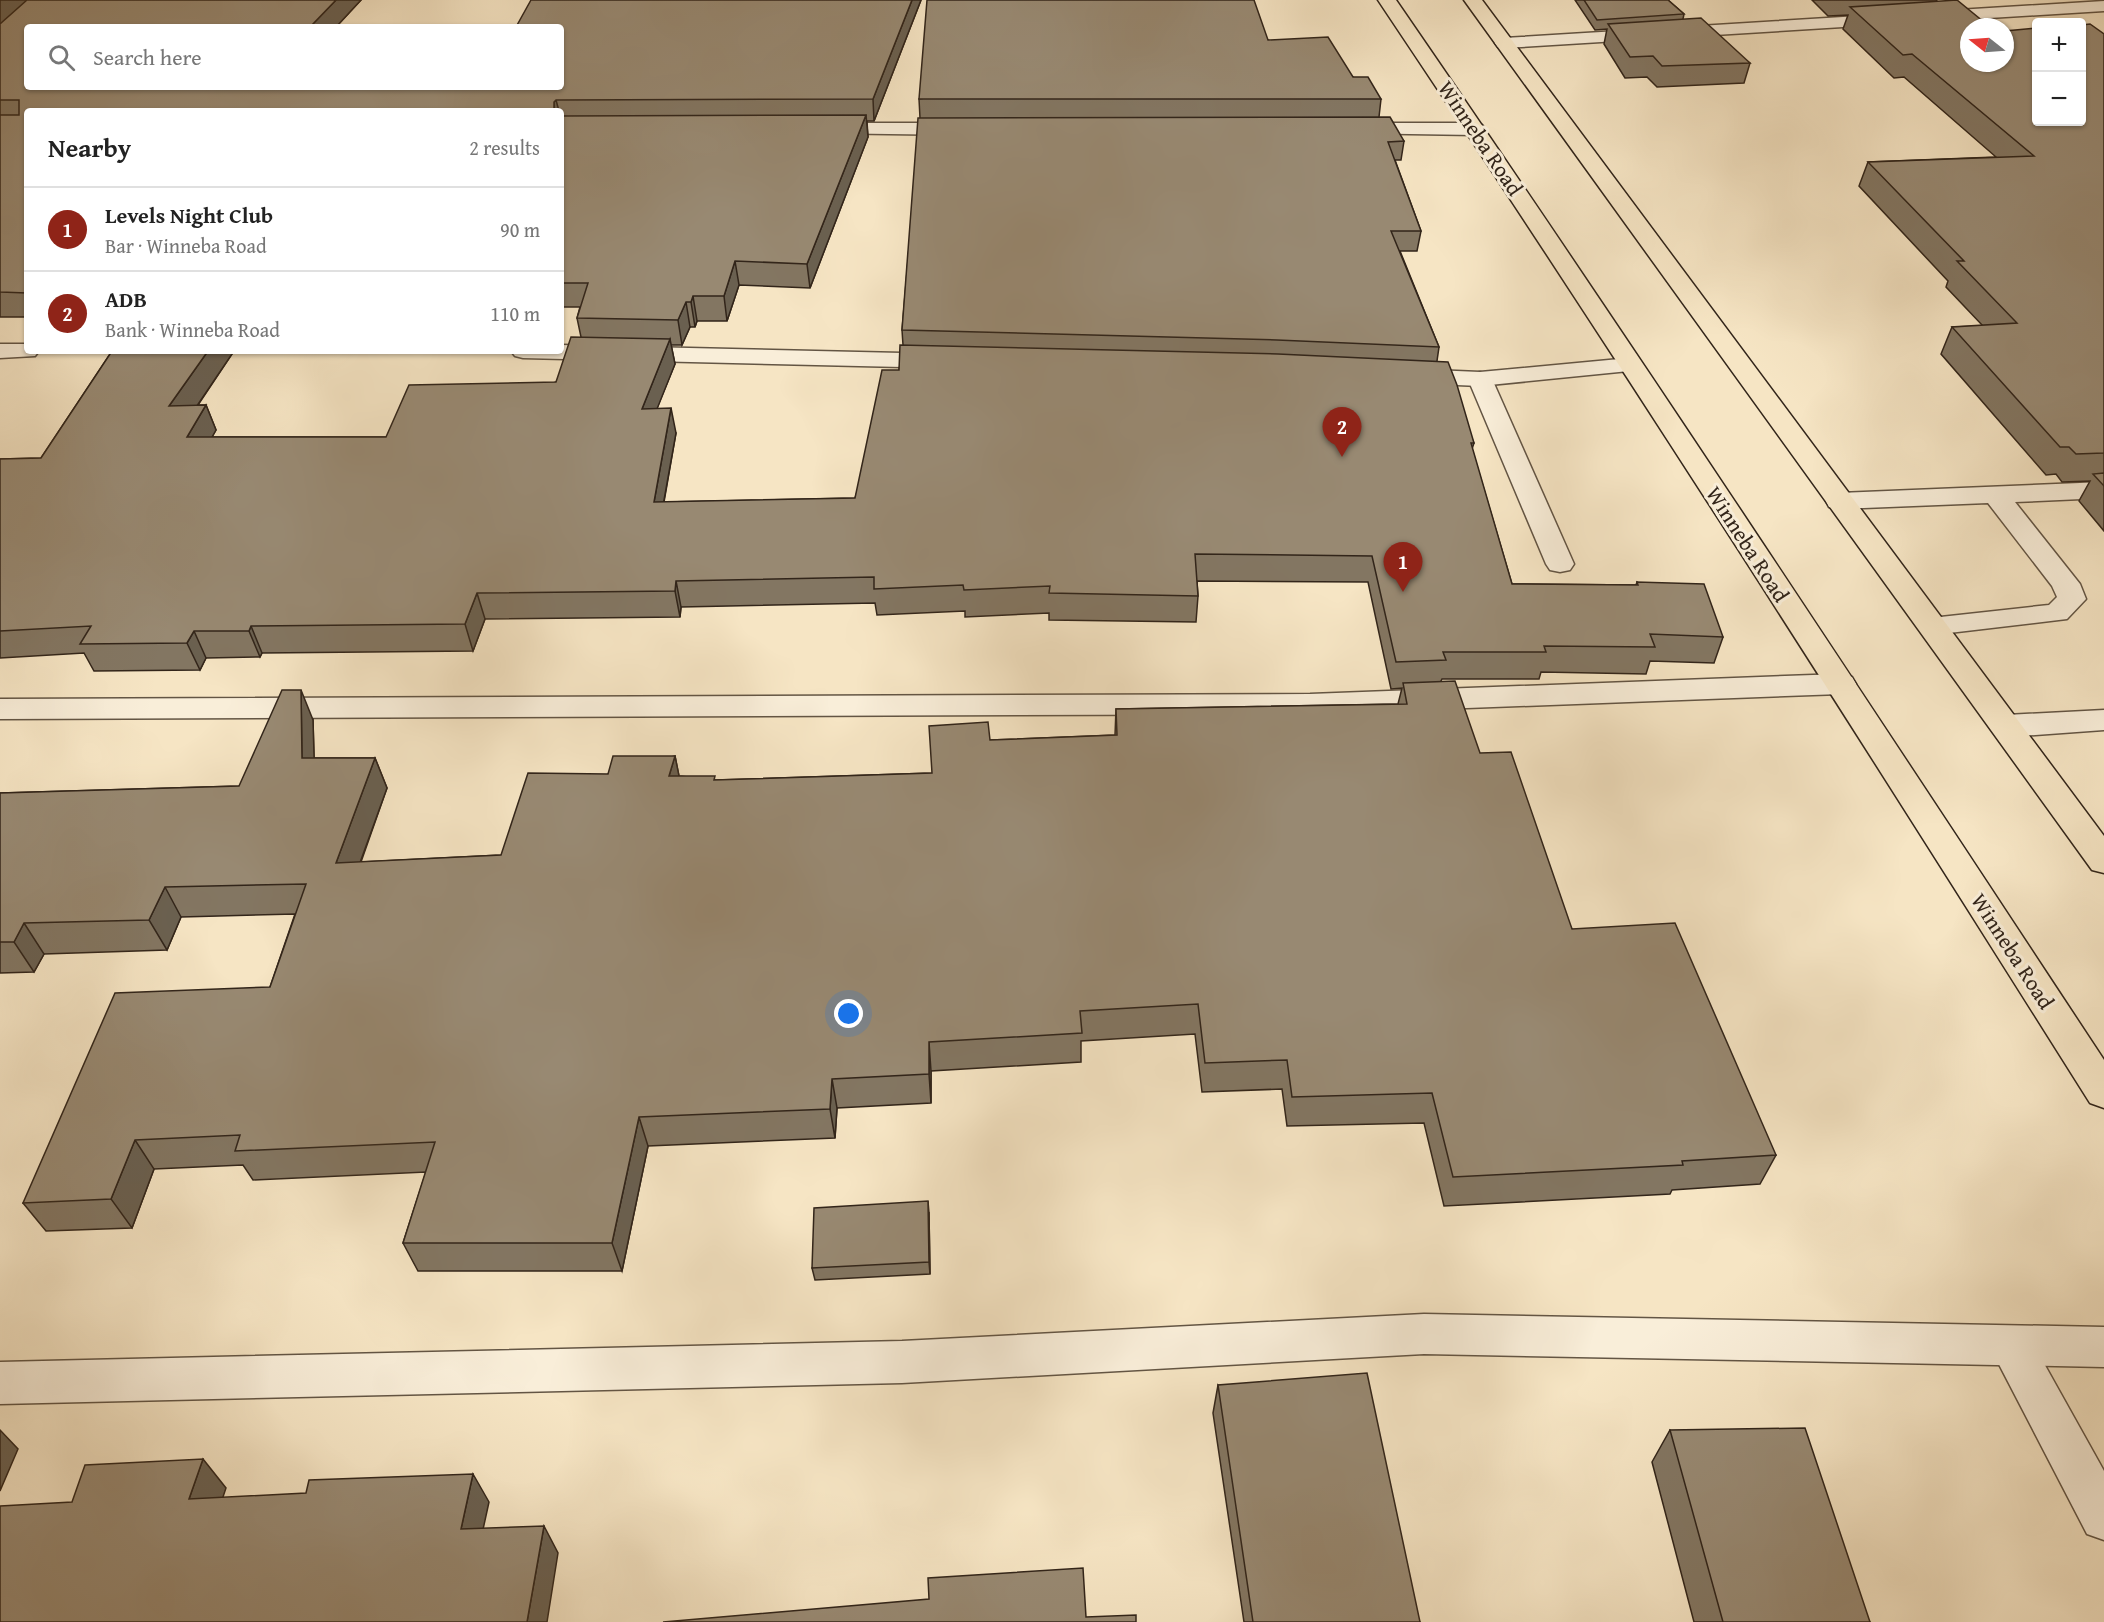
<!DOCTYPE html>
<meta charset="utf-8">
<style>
:root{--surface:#fff;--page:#f6f6f6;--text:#222;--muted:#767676;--line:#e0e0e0;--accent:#8f2418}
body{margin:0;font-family:"Gentium Book Plus",serif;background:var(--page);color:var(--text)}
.controls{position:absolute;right:18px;top:18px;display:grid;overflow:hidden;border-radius:6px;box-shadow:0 2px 4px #0004}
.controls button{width:54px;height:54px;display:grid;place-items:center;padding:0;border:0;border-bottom:2px solid var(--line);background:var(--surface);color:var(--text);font:30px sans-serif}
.compass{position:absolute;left:1960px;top:18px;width:54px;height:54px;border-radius:50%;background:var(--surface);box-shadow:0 2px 4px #0004;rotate:287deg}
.you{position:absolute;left:849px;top:1014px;width:21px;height:21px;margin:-15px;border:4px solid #fff;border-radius:50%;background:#1a73e8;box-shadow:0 0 0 9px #1a73e833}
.badge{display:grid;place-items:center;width:39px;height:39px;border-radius:50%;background:var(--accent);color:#fff;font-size:20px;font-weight:700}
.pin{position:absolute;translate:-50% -50px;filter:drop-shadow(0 2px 3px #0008)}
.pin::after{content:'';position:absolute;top:32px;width:21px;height:18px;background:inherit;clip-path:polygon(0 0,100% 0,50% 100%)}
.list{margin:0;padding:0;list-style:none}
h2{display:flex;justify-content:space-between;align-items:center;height:78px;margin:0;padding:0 24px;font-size:26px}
h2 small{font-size:20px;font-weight:400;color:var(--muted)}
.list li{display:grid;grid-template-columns:39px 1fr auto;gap:18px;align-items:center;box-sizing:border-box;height:84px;padding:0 24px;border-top:2px solid var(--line)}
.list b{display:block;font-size:22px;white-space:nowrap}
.list p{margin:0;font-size:20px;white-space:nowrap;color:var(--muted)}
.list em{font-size:20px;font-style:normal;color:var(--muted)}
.icon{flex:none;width:33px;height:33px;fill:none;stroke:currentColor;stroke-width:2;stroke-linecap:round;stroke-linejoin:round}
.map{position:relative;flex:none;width:2104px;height:1622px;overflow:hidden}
.search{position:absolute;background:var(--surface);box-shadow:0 2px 4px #0004;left:24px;top:24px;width:540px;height:66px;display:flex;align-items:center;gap:15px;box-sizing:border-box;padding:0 21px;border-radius:6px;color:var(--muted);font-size:22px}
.panel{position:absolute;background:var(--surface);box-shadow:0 2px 4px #0004;left:24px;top:108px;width:540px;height:246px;border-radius:6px}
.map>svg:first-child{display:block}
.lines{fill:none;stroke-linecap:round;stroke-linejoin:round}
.lane-casing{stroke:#635544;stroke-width:3}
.street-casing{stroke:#635544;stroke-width:3}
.highway-casing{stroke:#32251a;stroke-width:3}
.lane{fill:#f9eed9;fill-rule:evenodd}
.street{fill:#f9eed9;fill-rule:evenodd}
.highway{fill:#f6e5c4;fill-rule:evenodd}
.wall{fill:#837662;stroke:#32251a;stroke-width:1.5}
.shaded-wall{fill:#6a6050;stroke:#32251a;stroke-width:1.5}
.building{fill:#988972;stroke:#32251a;stroke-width:1.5}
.labels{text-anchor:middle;stroke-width:6;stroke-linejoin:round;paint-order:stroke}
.street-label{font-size:22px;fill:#32251a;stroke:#f9eed9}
</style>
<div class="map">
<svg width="2104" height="1622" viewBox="0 0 2104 1622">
<rect width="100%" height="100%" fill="#f6e5c4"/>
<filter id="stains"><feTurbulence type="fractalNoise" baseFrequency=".00333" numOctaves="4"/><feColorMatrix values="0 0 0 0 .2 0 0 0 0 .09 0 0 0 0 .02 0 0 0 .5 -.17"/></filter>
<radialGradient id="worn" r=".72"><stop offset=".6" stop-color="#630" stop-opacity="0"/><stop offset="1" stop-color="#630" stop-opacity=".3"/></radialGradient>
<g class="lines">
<g class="lane-casing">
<path id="lane" d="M1480,372L1489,374L1492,379L1574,564L1570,570L1560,572L1550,570L1546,564L1468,379L1471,374Z
M2104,482V498L2015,502L2080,584L2086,599L2067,619L1932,635L1922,633L1917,626L1922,619L2049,605L2057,597L2052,586L1988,503L1839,509L1829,507L1826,501L1829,495L1839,493Z
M2104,710V730L2006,737L1995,733L1990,726L1995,719L2006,715Z
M2012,1327L2027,1333L2104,1471V1540L2087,1534L1990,1347L1997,1333Z"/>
</g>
<g class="street-casing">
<path id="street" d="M2104,1V11L1504,48L1498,47L1495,43L1498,39L1504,38Z
M824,123H961L968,125L971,129L968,133L961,135L817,133L814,129L817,125Z
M1352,123H1475L1482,125L1485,129L1482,133L1475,135L1345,133L1342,129L1345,125Z
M0,344H27V351H39L35,356L0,358Z
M561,345L945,354L954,356L957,361L954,366L945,368L523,358L515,356L511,351H561Z
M1630,358L1639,360L1642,365L1639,370L1480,386L1410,383L1401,381L1398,376L1401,371L1410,369L1480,372Z
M1841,674L1852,677L1856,684L1852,691L1841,694L1310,714L0,719V699L1310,694Z
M1424,1314L2104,1327V1367L1424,1354L902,1383L0,1404V1362L902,1341Z"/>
</g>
<g class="highway-casing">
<path id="highway" d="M1378,0H1396C1637,350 1870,705 2104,1060V1108L2090,1103C1857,733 1622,364 1378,0Z
M1464,0H1482L2104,836V873L2092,870Z"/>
</g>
<use href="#lane" class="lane"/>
<use href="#street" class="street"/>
<use href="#highway" class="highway"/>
</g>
<path class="wall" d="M0,0H361L336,27H27L561,87L921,0L874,121H867L868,137L810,288L739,285L727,321H697L695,327H690L682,345H671L675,364L657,408L676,433L664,502L855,498L899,370L903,345L902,330L920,118L919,99L1268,40L1353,77L1381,99L1379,117L1404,141L1401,160H1395L1421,231L1417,251H1400L1439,347L1437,361L1474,443L1472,449L1512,584L1636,585L1637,582L1723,637L1714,663L1650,661L1646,674L1541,672L1539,679H1442L1441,681L1572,929L1776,1155L1760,1184L1672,1190L1670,1194L1444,1206L1424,1123L1287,1126L1282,1089L1202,1092L1195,1034L1081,1041V1062L931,1071V1103L837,1108L835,1138L648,1146L622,1271H418L403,1243L426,1172L253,1180L243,1165L154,1169L132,1228L46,1231L23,1203L270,987L295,914L181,917L167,950L44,954L34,972L0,973V793L239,786L313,720L314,758H375L387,788L361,862L501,855L608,774L675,756L679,776L716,780L932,773L990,740L1115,735L1116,709L1398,704L1402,688L1391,689L1368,582L1197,581L1198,596L1196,622L1049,620V613L965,617V611L877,615L875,603L681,607L680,617L485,619L473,651L262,653L260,657L206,658L200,670L94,671L84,653L0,658V459L41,458L112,351H234L198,405H206L216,430L212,437H386L556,382L581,337L577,318L580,307H561V111H27V317H0Z
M1575,0H1668L1684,14L1683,19L1750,63L1744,83L1657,87L1647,77L1625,78L1604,44L1607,29L1595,30Z
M1812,0H1937L1936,2L1969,63L2104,34V531L2079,501L2090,481L2062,482L2056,474L2046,475L1941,354L1952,327L1983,326L1946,287L1948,281L1859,186L1868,162L1996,157L1904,77L1894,78L1843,29L1848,15L1828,16Z
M929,1213L930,1274L815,1280L812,1268Z
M1218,1385L1420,1622H1244L1213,1413Z
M1670,1430L1870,1622H1694L1652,1462Z"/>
<path class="shaded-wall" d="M0,0H33L0,29Z
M336,0H361L336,27H310Z
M912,0H921L874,121L873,99Z
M556,100L559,111H554V102Z
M866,115L868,137L810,288L807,264Z
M735,261L739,285L727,321L724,296Z
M693,296L697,321L695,327L691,302Z
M686,302L690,327L682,345L678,320Z
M670,339L675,364L647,434L642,409Z
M208,351H234L180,431L169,406Z
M206,405L216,430L198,462L187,437Z
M671,408L676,433L659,528L654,502Z
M676,581L681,607L680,617L675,591Z
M477,593L485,619L473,651L465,624Z
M251,626L262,653L260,657L249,631Z
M194,631L206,658L200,670L187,643Z
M301,690L313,720L315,788L302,758Z
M675,756L681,786L669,776Z
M375,758L387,788L349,893L336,863Z
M165,887L181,917L167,950L149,920Z
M24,923L44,954L34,972L14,942Z
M929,1042L931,1071V1103L929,1074Z
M832,1079L837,1108L835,1138L830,1109Z
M639,1117L648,1146L622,1271L612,1243Z
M135,1140L154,1169L132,1228L111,1199Z
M928,1201L929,1213L930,1274L929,1262Z
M0,1430L18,1449L0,1491Z
M203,1459L226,1488L213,1527L189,1499Z
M473,1474L489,1502L477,1557L461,1529Z
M544,1526L558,1553L547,1622H527Z"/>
<path class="building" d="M27,0H336L310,27H27V87H561V27H516L531,0H912L873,99L556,100L554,102V111H27V293L0,292V115H19V100H0V24Z
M927,0H1254L1268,40L1328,37L1353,77H1368L1381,99H919Z
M1584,0H1668L1684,14L1597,20Z
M1957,0L1990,27H1969V63H2005V31L2037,28V122H2082V25L2090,24L2104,34V453L2076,454L2069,447H2060L1952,327L2017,323L1957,261H1964L1868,162L2034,156L1912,54L1903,55L1850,7Z
M1701,18L1750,63L1662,66L1653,56L1630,57L1608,24Z
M866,115L807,264L735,261L724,296H693L691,302H686L678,320L577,318L588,283H561V116Z
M1390,117L1404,141L1388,142L1421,231H1391L1439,347L1277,340L902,330L918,118Z
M571,337L670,339L642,409L671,408L654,502L855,498L882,370H899L900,345L1278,354L1448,362L1457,385L1474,443H1471L1512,584L1638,585L1637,582L1704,584L1723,637L1650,634L1655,647L1544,646L1546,652H1443L1446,660L1396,662L1372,556L1195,554L1198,596L1049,593L1050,586L964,590L963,585L874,589V577L676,581L675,591L477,593L465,624L251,626L249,631H194L187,643L80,644L91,626L0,631V459L41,458L112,351H208L169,406L206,405L187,437H386L409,385L556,382Z
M2104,473V486L2093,474Z
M1455,681L1480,753L1511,752L1572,929L1675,923L1776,1155L1682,1161L1683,1165L1453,1177L1432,1093L1292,1097L1287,1060L1205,1063L1198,1004L1080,1011L1082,1033L929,1042V1074L832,1079L830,1109L639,1117L612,1243H403L435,1142L235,1151L240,1135L135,1140L111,1199L23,1203L115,993L270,987L306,884L165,887L149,920L24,923L14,942H0V793L239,786L282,690H301L302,758H375L336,863L501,855L528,773L608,774L613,756H675L669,776H715L714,780L932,773L929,726L988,722L990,740L1117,735L1116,709L1407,704L1403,683Z
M928,1201L929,1262L812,1268L814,1208Z
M1367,1373L1420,1622H1253L1218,1385Z
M1805,1428L1870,1622H1723L1670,1430Z
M203,1459L189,1499L306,1493L309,1480L473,1474L461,1529L544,1526L527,1622H0V1506L72,1502L85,1465Z
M1083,1568L1086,1617L1136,1615V1622H663L929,1599L928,1578Z"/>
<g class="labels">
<g class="street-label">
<text transform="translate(1481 138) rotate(56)" y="8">Winneba Road</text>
<text transform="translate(1748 544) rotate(57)" y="8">Winneba Road</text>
<text transform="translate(2013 951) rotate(57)" y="8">Winneba Road</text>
</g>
</g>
<rect width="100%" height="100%" filter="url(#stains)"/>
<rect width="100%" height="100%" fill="url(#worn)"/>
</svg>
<div class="controls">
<button>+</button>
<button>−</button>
</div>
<svg class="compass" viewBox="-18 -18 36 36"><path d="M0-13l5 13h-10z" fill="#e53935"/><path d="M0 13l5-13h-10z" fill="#767676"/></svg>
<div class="you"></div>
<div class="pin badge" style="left:1403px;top:592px">1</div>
<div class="pin badge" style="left:1342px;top:457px">2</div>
<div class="search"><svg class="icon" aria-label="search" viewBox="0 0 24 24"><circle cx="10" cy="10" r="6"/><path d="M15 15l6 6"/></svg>Search here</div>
<section class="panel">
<h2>Nearby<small>2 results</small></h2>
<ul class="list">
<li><span class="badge">1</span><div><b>Levels Night Club</b><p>Bar · Winneba Road</p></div><em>90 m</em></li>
<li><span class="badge">2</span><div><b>ADB</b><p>Bank · Winneba Road</p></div><em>110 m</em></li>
</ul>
</section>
</div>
